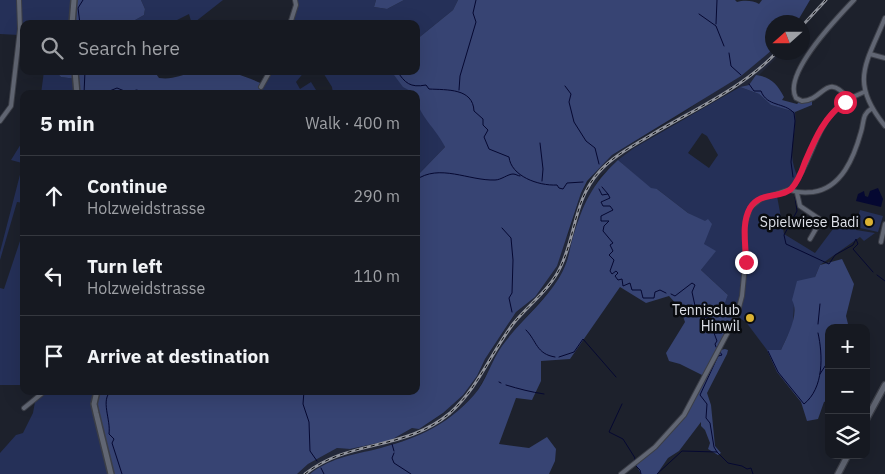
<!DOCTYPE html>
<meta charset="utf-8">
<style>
:root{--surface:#161921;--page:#1f222a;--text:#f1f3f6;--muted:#9ea0a5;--line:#35383f}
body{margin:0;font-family:"IBM Plex Sans",sans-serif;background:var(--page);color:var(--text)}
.controls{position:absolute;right:15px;bottom:15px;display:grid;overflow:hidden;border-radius:10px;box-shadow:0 5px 20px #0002}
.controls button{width:45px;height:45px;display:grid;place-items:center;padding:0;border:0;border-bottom:1px solid var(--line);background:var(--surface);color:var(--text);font:25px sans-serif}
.compass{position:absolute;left:765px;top:15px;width:45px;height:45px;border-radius:50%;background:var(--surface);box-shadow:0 5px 20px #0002;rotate:249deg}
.stop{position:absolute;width:15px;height:15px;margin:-11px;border:4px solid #e11d48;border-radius:50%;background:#fff}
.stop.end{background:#e11d48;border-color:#fff;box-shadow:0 1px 5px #0008}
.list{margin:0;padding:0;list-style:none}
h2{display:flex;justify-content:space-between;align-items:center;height:65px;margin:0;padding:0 20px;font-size:21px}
h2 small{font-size:16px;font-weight:400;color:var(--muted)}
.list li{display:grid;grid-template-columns:32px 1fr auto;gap:15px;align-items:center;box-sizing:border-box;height:80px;padding:0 20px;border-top:1px solid var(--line)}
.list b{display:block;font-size:19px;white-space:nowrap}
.list p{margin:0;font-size:16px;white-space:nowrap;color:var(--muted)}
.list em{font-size:16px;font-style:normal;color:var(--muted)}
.icon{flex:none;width:28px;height:28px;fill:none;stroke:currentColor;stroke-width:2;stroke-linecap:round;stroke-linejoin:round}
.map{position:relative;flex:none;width:885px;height:474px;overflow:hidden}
.search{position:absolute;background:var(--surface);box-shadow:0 5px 20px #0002;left:20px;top:20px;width:400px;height:55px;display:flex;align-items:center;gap:12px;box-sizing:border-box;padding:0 18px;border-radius:10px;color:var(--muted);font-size:19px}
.panel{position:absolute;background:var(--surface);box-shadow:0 5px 20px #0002;left:20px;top:90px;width:400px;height:305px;border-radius:10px}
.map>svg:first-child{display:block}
.built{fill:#222738}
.green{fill:#253058;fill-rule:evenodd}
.forest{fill:#374473}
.water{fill:#050831}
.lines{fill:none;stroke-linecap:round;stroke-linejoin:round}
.stream{stroke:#050831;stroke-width:1}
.minor-casing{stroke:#3b3e47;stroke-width:6}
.tertiary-casing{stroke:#3b3e47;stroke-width:8}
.secondary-casing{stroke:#3b3e47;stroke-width:8}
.minor{stroke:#616673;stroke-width:4}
.tertiary{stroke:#616673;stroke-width:5}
.secondary{stroke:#616673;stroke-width:5.5}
.rail-casing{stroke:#91949d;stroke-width:3}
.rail{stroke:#090b0f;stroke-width:1;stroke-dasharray:4;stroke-linecap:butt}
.route{stroke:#e11d48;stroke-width:6}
.poi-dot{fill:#dbb233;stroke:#090b0f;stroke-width:2}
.labels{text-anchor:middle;stroke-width:5;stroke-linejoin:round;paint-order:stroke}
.poi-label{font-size:14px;fill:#dee1e9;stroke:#090b0f;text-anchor:end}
</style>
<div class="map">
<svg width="885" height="474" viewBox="0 0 885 474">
<rect width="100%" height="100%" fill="#1d212c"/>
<path class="built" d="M772,50V52L781,53L749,85L733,89L634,148L599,177L573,238L566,265L556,284L517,327L501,348L476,393L457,412L434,429L414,438L323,465L310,474H297L308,464L337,448L350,449L391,440L412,428L426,425L444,413L477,376L485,359L516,312L535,297L569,233L581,193L596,171L612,155L679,116Z"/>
<path class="green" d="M0,0H74L72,24H24V29H20L19,35L0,34Z
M141,0H223L195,22L191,21L189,14L169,24H128L144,15L145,9Z
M295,0H376L374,7L387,9L404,0H458L453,10L416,40V24H290L295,9Z
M44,71H55L61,77L76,79L77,94H41Z
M270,71H305L296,82L300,89L311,82L316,90L312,94H260Z
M322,71H391L413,94H333L332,87Z
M740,87L759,94L771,105L795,112C797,140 785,150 799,180L789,192L777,196L784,234L815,253L833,229L848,228L850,216L858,217L860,210L883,216L878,232L856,227V230L875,233L864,241L860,237L820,265L815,277L794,304L793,324L781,350H767L746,322L731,313L724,304L728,295L701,270L715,251L704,245L705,222L688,213L657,189H651L618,160L634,148ZM702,133L707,136L718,155L709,168L688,153Z
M416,103L439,133L445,147L416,177Z
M24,139V203L17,202L0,260V252L22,167V163L11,160Z
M24,229V382L22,385H0V288L4,289Z
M37,391H97L111,474H0V453L16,435L23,433L33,413Z"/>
<path class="forest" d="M74,0H141L145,9L144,15L128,24H72Z
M376,0H404L387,9L374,7Z
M458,0H735L737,2C743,0 753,0 759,4L762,0H810L797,22H772V50L741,76L612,155L587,181L581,193L557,266L535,297L516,312L485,359L477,376L463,395L443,413L419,429L412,428L391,440L350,449L337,448L308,464L297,474H111L96,413L97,391H416V177L445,147C437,129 416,114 416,94L403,87L391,71H416V40L453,10Z
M55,71H154L159,78C173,80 180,75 194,72C219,66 240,74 263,84L258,94H77L76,79L61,77Z
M756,75C771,77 777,84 784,97L782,100L797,104L800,101L812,99V105L795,112L771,105L759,94L740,87L749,85Z
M618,160L651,188L657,189L688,213L705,221L708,219L712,224L704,244L716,251L701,270L728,295L724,305L731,313L737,315L704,376L680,364L669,361L666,353L685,322L680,308L669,296L646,303L620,287L570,359L541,361V381L532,400L516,398L499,444L529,448L547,437L556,449L555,461L549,474H310C328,459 351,455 373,450C415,439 444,428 474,395C486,382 491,361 502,346C521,319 552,297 565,266C569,257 570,247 573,237C583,204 592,184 618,160Z
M842,259L854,284L846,316L849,328H829V400L824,402L818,419L807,421L801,402L777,372L767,350H781C787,336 800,314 792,300L797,281L815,277L820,265Z
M725,349L728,350L727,354L707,393L711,405L715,446L721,453L718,455L708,449L710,443L705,430L701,426V422L679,451L668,458L657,474H641L635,463L655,447L684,415L720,350Z"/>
<path class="water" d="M878,188L883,199L881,207L856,201L858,194L864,191L865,196L868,197L870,191Z"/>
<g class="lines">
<path class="stream" d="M699,14L716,26L724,46
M80,24L78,8L83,0
M716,24L717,0
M729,53L731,66L741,75
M397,71C405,83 410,88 426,85L429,89C447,90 473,88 474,111L483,119V125L488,130L484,137L489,149L509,157C511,176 538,186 557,185L559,188L563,189L567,183L583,182
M749,84L754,91H761C767,107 784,102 794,113L795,121L791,162L793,177
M565,86L571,94L569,102L574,122L586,141L595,148L599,164
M459,90L460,76L476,22L473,13L476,0
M84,94L85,71
M102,94L117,88L127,92L137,90
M540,143L543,169L542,181
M416,180C439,163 469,181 495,180C501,180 508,174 513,174C516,174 518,176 520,176
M602,187L608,194
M599,189L602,195L608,194L610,198L601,202L603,206H610L613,210L601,216V221H609L604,226L603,231L613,243L610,245L613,251L609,255L614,260L610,271L612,274L616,271L618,273L615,276L618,280L622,279L623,286L630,283L632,290H641L643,298H654L655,292L660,290L666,293
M795,197L797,211L784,235L786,244L829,264L835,255L853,245L856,239L858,244L853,249L873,272
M502,228L511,238L513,260L512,293L509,298L512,312
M877,275L885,281
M671,294L675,296L692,283L695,285L692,292L697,315L703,318L708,317L715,329L718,328L722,333H714L717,341L715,344L716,347
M818,324L820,304
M526,330C537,341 536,354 555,357
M768,351L778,372L804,404C824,388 823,355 818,333
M720,352L722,355L718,356L700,395L707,404L706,418L710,423L714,447L717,452L728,463L742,466L747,469L751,468L753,474
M559,357L574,352L583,339L616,377
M820,374L829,360
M499,382L501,383
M506,385C519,389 531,392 544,394
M111,391C100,400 111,419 109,434L114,439L112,443L122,474
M304,391L303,404L309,422L310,451L317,461
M622,404L609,432L623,439L635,458L634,461
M392,444L394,451
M394,453L392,458L394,463L411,474
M635,465L640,470L641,474
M321,468L324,474
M657,474L682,451L717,452"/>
<g class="minor-casing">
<path id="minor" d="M885,18C866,64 849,82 885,126
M290,24L296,5L295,0
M870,54L885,58
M261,87L270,71
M849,99C825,71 825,100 802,101L796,98C782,74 838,17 854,0
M0,121L11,106L20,29L19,0
M790,190C798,193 804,193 813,192C842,188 854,157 861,132C864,123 862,114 871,109
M797,193L800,206L821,220L810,239
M881,242L885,224
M24,408L45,391
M621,474L655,447L684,415L737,315L742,296L745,265V224L750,208L761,199L791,189C819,152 813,112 864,92"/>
</g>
<g class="tertiary-casing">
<path id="tertiary" d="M72,24L74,0
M75,71L77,94
M97,391L94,404L96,413L111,474"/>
</g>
<g class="secondary-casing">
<path id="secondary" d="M866,420L885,385
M838,474L848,455"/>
</g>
<use href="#minor" class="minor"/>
<use href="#tertiary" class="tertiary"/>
<use href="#secondary" class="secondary"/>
<g class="rail-casing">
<path id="rail" d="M802,26L826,0
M305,474C349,439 405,451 450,413C478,388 491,353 513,324C529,304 550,290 561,266C576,234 574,200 599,172C613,156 633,146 651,135C693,110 743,88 777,52"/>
</g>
<use href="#rail" class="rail"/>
</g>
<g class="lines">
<path class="route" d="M746,262C746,245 741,224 750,208C760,191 780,199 791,189C798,182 802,171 805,162C815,139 824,117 845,102"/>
</g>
<g class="poi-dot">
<circle cx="869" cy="222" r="5"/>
<circle cx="750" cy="318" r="5"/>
</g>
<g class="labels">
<g class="poi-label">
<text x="859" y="227">Spielwiese Badi</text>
<text x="740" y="315">Tennisclub<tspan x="740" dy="16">Hinwil</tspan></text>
</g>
</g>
</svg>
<div class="controls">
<button>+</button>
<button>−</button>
<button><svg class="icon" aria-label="layers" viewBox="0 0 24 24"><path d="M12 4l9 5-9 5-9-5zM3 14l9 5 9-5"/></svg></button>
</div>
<svg class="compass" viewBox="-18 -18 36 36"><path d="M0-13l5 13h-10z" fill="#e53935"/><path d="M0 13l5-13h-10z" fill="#9ea0a5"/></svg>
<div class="stop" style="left:845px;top:102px"></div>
<div class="stop end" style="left:746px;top:262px"></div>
<div class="search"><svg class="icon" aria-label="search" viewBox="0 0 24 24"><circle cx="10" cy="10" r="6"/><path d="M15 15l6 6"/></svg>Search here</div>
<section class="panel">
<h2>5 min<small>Walk · 400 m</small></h2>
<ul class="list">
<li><svg class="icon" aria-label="ahead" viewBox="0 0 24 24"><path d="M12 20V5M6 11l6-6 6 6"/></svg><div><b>Continue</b><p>Holzweidstrasse</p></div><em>290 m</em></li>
<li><svg class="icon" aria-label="left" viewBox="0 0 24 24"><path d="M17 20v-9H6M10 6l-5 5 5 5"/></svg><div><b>Turn left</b><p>Holzweidstrasse</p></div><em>110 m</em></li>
<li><svg class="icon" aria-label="arrive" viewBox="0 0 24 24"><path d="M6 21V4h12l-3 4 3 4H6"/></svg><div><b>Arrive at destination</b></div></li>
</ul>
</section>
</div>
